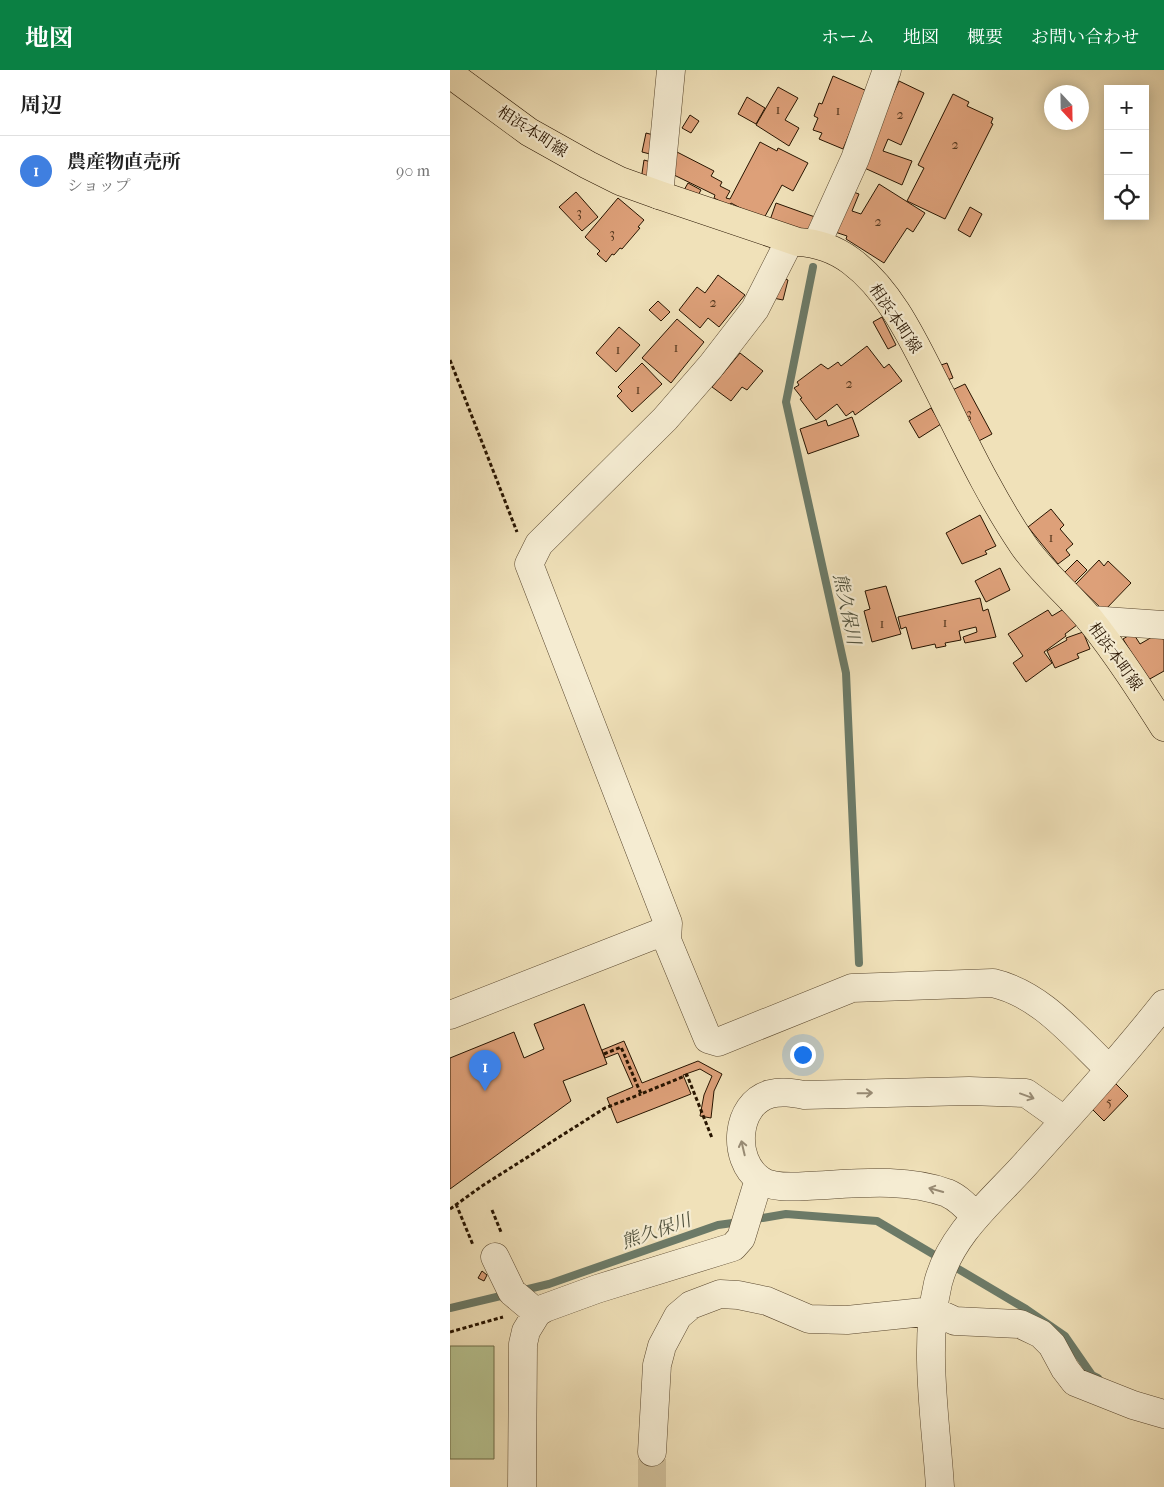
<!DOCTYPE html>
<html lang="ja">
<meta charset="utf-8">
<style>
:root{--surface:#fff;--page:#f6f6f6;--text:#222;--muted:#767676;--line:#e0e0e0;--accent:#0b8043}
body{margin:0;font-family:"IM FELL French Canon","Noto Serif JP",serif;background:var(--page);color:var(--text)}
.controls{position:absolute;right:15px;top:15px;display:grid;overflow:hidden;border-radius:0px;box-shadow:0 2px 12px #0003}
.controls button{width:45px;height:45px;display:grid;place-items:center;padding:0;border:0;border-bottom:1px solid var(--line);background:var(--surface);color:var(--text);font:25px sans-serif}
.compass{position:absolute;left:594px;top:15px;width:45px;height:45px;border-radius:50%;background:var(--surface);box-shadow:0 2px 12px #0003;rotate:158deg}
.you{position:absolute;left:352px;top:984px;width:18px;height:18px;margin:-12px;border:4px solid #fff;border-radius:50%;background:#1a73e8;box-shadow:0 0 0 8px #1a73e833}
.badge{display:grid;place-items:center;width:32px;height:32px;border-radius:50%;background:var(--accent);color:#fff;font-size:16px;font-weight:700}
.pin{position:absolute;translate:-50% -41px;filter:drop-shadow(0 1px 2px #0008)}
.pin::after{content:'';position:absolute;top:26px;width:18px;height:15px;background:inherit;clip-path:polygon(0 0,100% 0,50% 100%)}
.list{margin:0;padding:0;list-style:none}
h2{display:flex;justify-content:space-between;align-items:center;height:65px;margin:0;padding:0 20px;font-size:21px}
h2 small{font-size:16px;font-weight:400;color:var(--muted)}
.list li{display:grid;grid-template-columns:32px 1fr auto;gap:15px;align-items:center;box-sizing:border-box;height:70px;padding:0 20px;border-top:1px solid var(--line)}
.list b{display:block;font-size:19px;white-space:nowrap}
.list p{margin:0;font-size:16px;white-space:nowrap;color:var(--muted)}
.list em{font-size:16px;font-style:normal;color:var(--muted)}
.icon{flex:none;width:28px;height:28px;fill:none;stroke:currentColor;stroke-width:2;stroke-linecap:round;stroke-linejoin:round}
.map{position:relative;flex:none;width:714px;height:1417px;overflow:hidden}
header{display:flex;align-items:center;gap:30px;box-sizing:border-box;height:70px;padding:0 25px;background:var(--accent);color:#fff}
header strong{font-size:24px}
nav{display:flex;gap:28px;margin-inline-start:auto;font-size:18px}
main{display:flex}
aside{flex:1;background:var(--surface)}
.map>svg:first-child{display:block}
.green{fill:#b7c391;stroke:#6f6c48}
.lines{fill:none;stroke-linecap:round;stroke-linejoin:round}
.stream{stroke:#6c7a67;stroke-width:8}
.building{fill:#dda079;stroke:#271400}
.minor-tunnel{stroke:#d2c29d;stroke-width:28;stroke-dasharray:28 14;stroke-linecap:butt}
.minor-casing{stroke:#59472e;stroke-width:29}
.major-casing{stroke:#271400;stroke-width:29}
.path{stroke:#271400;stroke-width:3;stroke-dasharray:4 2.5;stroke-linecap:butt}
.minor{stroke:#f5ecd2;stroke-width:28}
.major{stroke:#f0e1b9;stroke-width:28}
.oneway{stroke:#988b74}
.labels{text-anchor:middle;stroke-width:4.5;stroke-linejoin:round;paint-order:stroke}
.number-label{font-size:14px;fill:#54371e}
.street-label{font-size:16px;fill:#271400;stroke:#f5ecd2}
.water-label{font-size:18px;font-style:italic;fill:#4f503c;stroke:#f5ecd2}
</style>
<header>
<strong>地図</strong>
<nav><a>ホーム</a><a>地図</a><a>概要</a><a>お問い合わせ</a></nav>
</header>
<main>
<aside>
<h2>周辺<small></small></h2>
<ul class="list">
<li><span class="badge" style="background:#3f7fe0">1</span><div><b>農産物直売所</b><p>ショップ</p></div><em>90 m</em></li>
</ul>
</aside>
<div class="map">
<svg width="714" height="1417" viewBox="0 0 714 1417">
<rect width="100%" height="100%" fill="#f0e1b9"/>
<filter id="stains"><feTurbulence type="fractalNoise" baseFrequency=".004" numOctaves="4"/><feColorMatrix values="0 0 0 0 .2 0 0 0 0 .09 0 0 0 0 .02 0 0 0 .5 -.17"/></filter>
<radialGradient id="worn" r=".72"><stop offset=".6" stop-color="#630" stop-opacity="0"/><stop offset="1" stop-color="#630" stop-opacity=".3"/></radialGradient>
<path class="green" d="M0,1276H44V1389H0Z"/>
<g class="lines">
<path class="stream" d="M363,197L336,332L396,603L409,893
M301,1150L336,1144L427,1151L576,1239L615,1266L642,1305L648,1308
M70,1221L99,1214L268,1155L290,1152
M0,1238L59,1224"/>
</g>
<path class="building" d="M383,6L417,21L393,79L369,69L372,63L363,60L368,48L364,46L369,33L372,34Z
M449,11L474,23L451,75L438,69L433,81L462,91L452,115L410,96Z
M328,17L348,28L335,50L349,58L339,76L306,55Z
M503,24L519,32L517,36L543,48L541,53L543,54L495,149L457,131L474,98L468,95Z
M297,27L315,38L306,54L288,44Z
M240,45L249,51L241,63L232,58Z
M196,63L211,67L208,86L192,82Z
M310,72L327,81L328,78L358,93L343,121L332,115L313,150L281,133L279,136L264,128L265,125L224,105L225,103L219,100L227,82L264,101L261,106L272,112L270,116L280,121L276,128L280,129Z
M194,90L201,92L205,112L191,110Z
M238,113L251,120L246,129L233,122Z
M429,114L475,143L463,162L457,158L434,193L396,169L397,166L385,162L398,120L409,124L402,141L411,144Z
M126,122L148,147L132,161L109,137Z
M168,128L194,150L188,157L190,158L172,179L170,178L164,185L162,184L156,192L147,184L150,181L135,167Z
M326,133L365,147L358,166L319,153Z
M520,137L532,144L520,167L508,160Z
M268,205L295,225L269,257L258,248L250,258L229,240L247,217L255,223Z
M329,207L338,210L333,230L323,228Z
M208,231L220,242L211,251L199,240Z
M432,247L446,275L438,279L423,252Z
M227,249L254,272L221,313L192,288Z
M169,257L190,275L166,302L146,283Z
M417,276L434,298L439,294L452,311L405,345L403,341L396,346L387,334L366,350L350,329L352,328L344,318L349,315L347,312L371,294L378,299L388,292L391,296Z
M290,283L313,301L297,320L292,317L281,331L262,317Z
M192,293L212,314L182,342L167,326L172,321L168,317Z
M497,293L503,308L491,312L485,297Z
M515,314L542,364L523,374L496,323Z
M481,338L491,354L469,368L459,351Z
M402,347L409,366L358,384L350,359L376,350L378,356Z
M601,439L614,455L610,459L623,474L616,480L620,485L608,494L578,457Z
M530,445L546,476L535,481L537,484L512,494L496,463Z
M627,490L637,500L624,513L614,503Z
M649,490L654,496L658,491L681,513L654,541L626,514Z
M550,498L560,520L536,532L525,511Z
M436,516L451,564L422,572L414,541L420,539L415,521Z
M530,528L533,541L538,539L546,567L515,573L513,567L527,562L526,557L509,561L511,570L495,573L496,576L486,578L485,574L462,579L456,557L451,559L448,547Z
M598,540L602,546L612,540L627,555L615,564L616,566L594,582L602,593L576,612L563,593L573,586L558,564Z
M633,562L640,579L627,584L629,588L605,598L597,581L617,570L616,568Z
M683,563L690,574L709,563L712,569L714,568V601L698,610L673,569Z
M134,934L157,994L113,1011L121,1031L0,1119V988L64,962L74,988L94,979L84,954Z
M174,971L192,1013L248,991L272,1004L264,1021L261,1048L250,1046L254,1025L262,1006L250,999L233,1005L241,1024L167,1053L157,1028L183,1017L168,983L155,988L152,980Z
M663,1011L678,1026L654,1051L639,1036Z
M32,1201L37,1205L34,1211L28,1208Z"/>
<g class="lines">
<path class="minor-tunnel" d="M202,1417V1382"/>
<g class="minor-casing">
<path id="minor" d="M209,125L221,0
M340,170L305,239L261,296L215,349L89,474L79,494L218,853L217,870L258,969L268,972L402,918L543,913C591,924 624,966 659,999
M367,173L405,89L437,0
M640,550L714,555
M0,945L207,864L217,870
M526,1147C518,1138 509,1128 497,1123C454,1107 402,1114 357,1116C343,1117 320,1118 309,1109C282,1089 285,1034 320,1024C332,1021 343,1023 354,1025L519,1021L576,1023L614,1050
M45,1187L62,1222L87,1243
M202,1382L207,1295L212,1276L228,1246L241,1235L270,1224L288,1225L317,1231L359,1249L397,1250L483,1241L505,1251L570,1254L591,1264L602,1275L615,1299L625,1312L683,1335L714,1344
M72,1417L73,1274L76,1261L87,1243L95,1238L147,1219L283,1177L291,1168L309,1109
M490,1417C486,1352 473,1276 488,1213C501,1162 547,1127 580,1089C626,1038 672,987 714,934"/>
</g>
<g class="major-casing">
<path id="major" d="M0,4L79,62L138,95L170,111L209,125L348,172C367,173 385,179 401,191C444,223 467,279 491,325C516,375 541,428 573,475C592,503 620,525 641,551C668,585 691,621 714,657"/>
</g>
<path class="path" d="M0,290L67,462
M154,984L171,977L191,1024L237,1005L262,1068
M6,1134L23,1175
M0,1139L32,1116L155,1038L191,1024
M42,1140L51,1162
M0,1262L53,1247"/>
<use href="#minor" class="minor"/>
<use href="#major" class="major"/>
</g>
<defs><path id="oneway-shaft" d="M-6 0H5M1.5-3L5.5 0L1.5 3" fill="none" stroke-width="1.6" stroke-linecap="round" stroke-linejoin="round" transform="scale(1.25)"/></defs>
<g class="oneway">
<use href="#oneway-shaft" transform="translate(415 1023) rotate(-1)"/>
<use href="#oneway-shaft" transform="translate(577 1026) rotate(20)"/>
<use href="#oneway-shaft" transform="translate(293 1078) rotate(-103)"/>
<use href="#oneway-shaft" transform="translate(486 1120) rotate(-164)"/>
</g>
<g class="labels">
<g class="number-label">
<text x="328" y="44">1</text>
<text x="388" y="45">1</text>
<text x="450" y="49">2</text>
<text x="505" y="79">2</text>
<text x="129" y="147">3</text>
<text x="428" y="156">2</text>
<text x="162" y="168">3</text>
<text x="263" y="237">2</text>
<text x="226" y="282">1</text>
<text x="168" y="284">1</text>
<text x="399" y="318">2</text>
<text x="188" y="324">1</text>
<text x="519" y="348">3</text>
<text x="601" y="472">1</text>
<text x="495" y="557">1</text>
<text x="432" y="558">1</text>
<text x="659" y="1036">5</text>
</g>
<g class="street-label">
<text transform="translate(83 61) rotate(33)" y="6">相浜本町線</text>
<text transform="translate(446 248) rotate(56)" y="6">相浜本町線</text>
<text transform="translate(666 586) rotate(54)" y="6">相浜本町線</text>
</g>
<g class="water-label">
<text transform="translate(397 539) rotate(78)" y="6">熊久保川</text>
<text transform="translate(206 1161) rotate(-19)" y="6">熊久保川</text>
</g>
</g>
<rect width="100%" height="100%" filter="url(#stains)"/>
<rect width="100%" height="100%" fill="url(#worn)"/>
</svg>
<div class="controls">
<button>+</button>
<button>−</button>
<button><svg class="icon" aria-label="locate" viewBox="0 0 24 24"><circle cx="12" cy="12" r="6"/><path d="M12 2v4M12 18v4M2 12h4M18 12h4"/></svg></button>
</div>
<svg class="compass" viewBox="-18 -18 36 36"><path d="M0-13l5 13h-10z" fill="#e53935"/><path d="M0 13l5-13h-10z" fill="#767676"/></svg>
<div class="you"></div>
<div class="pin badge" style="left:35px;top:1021px;background:#3f7fe0">1</div>
</div>
</main>
